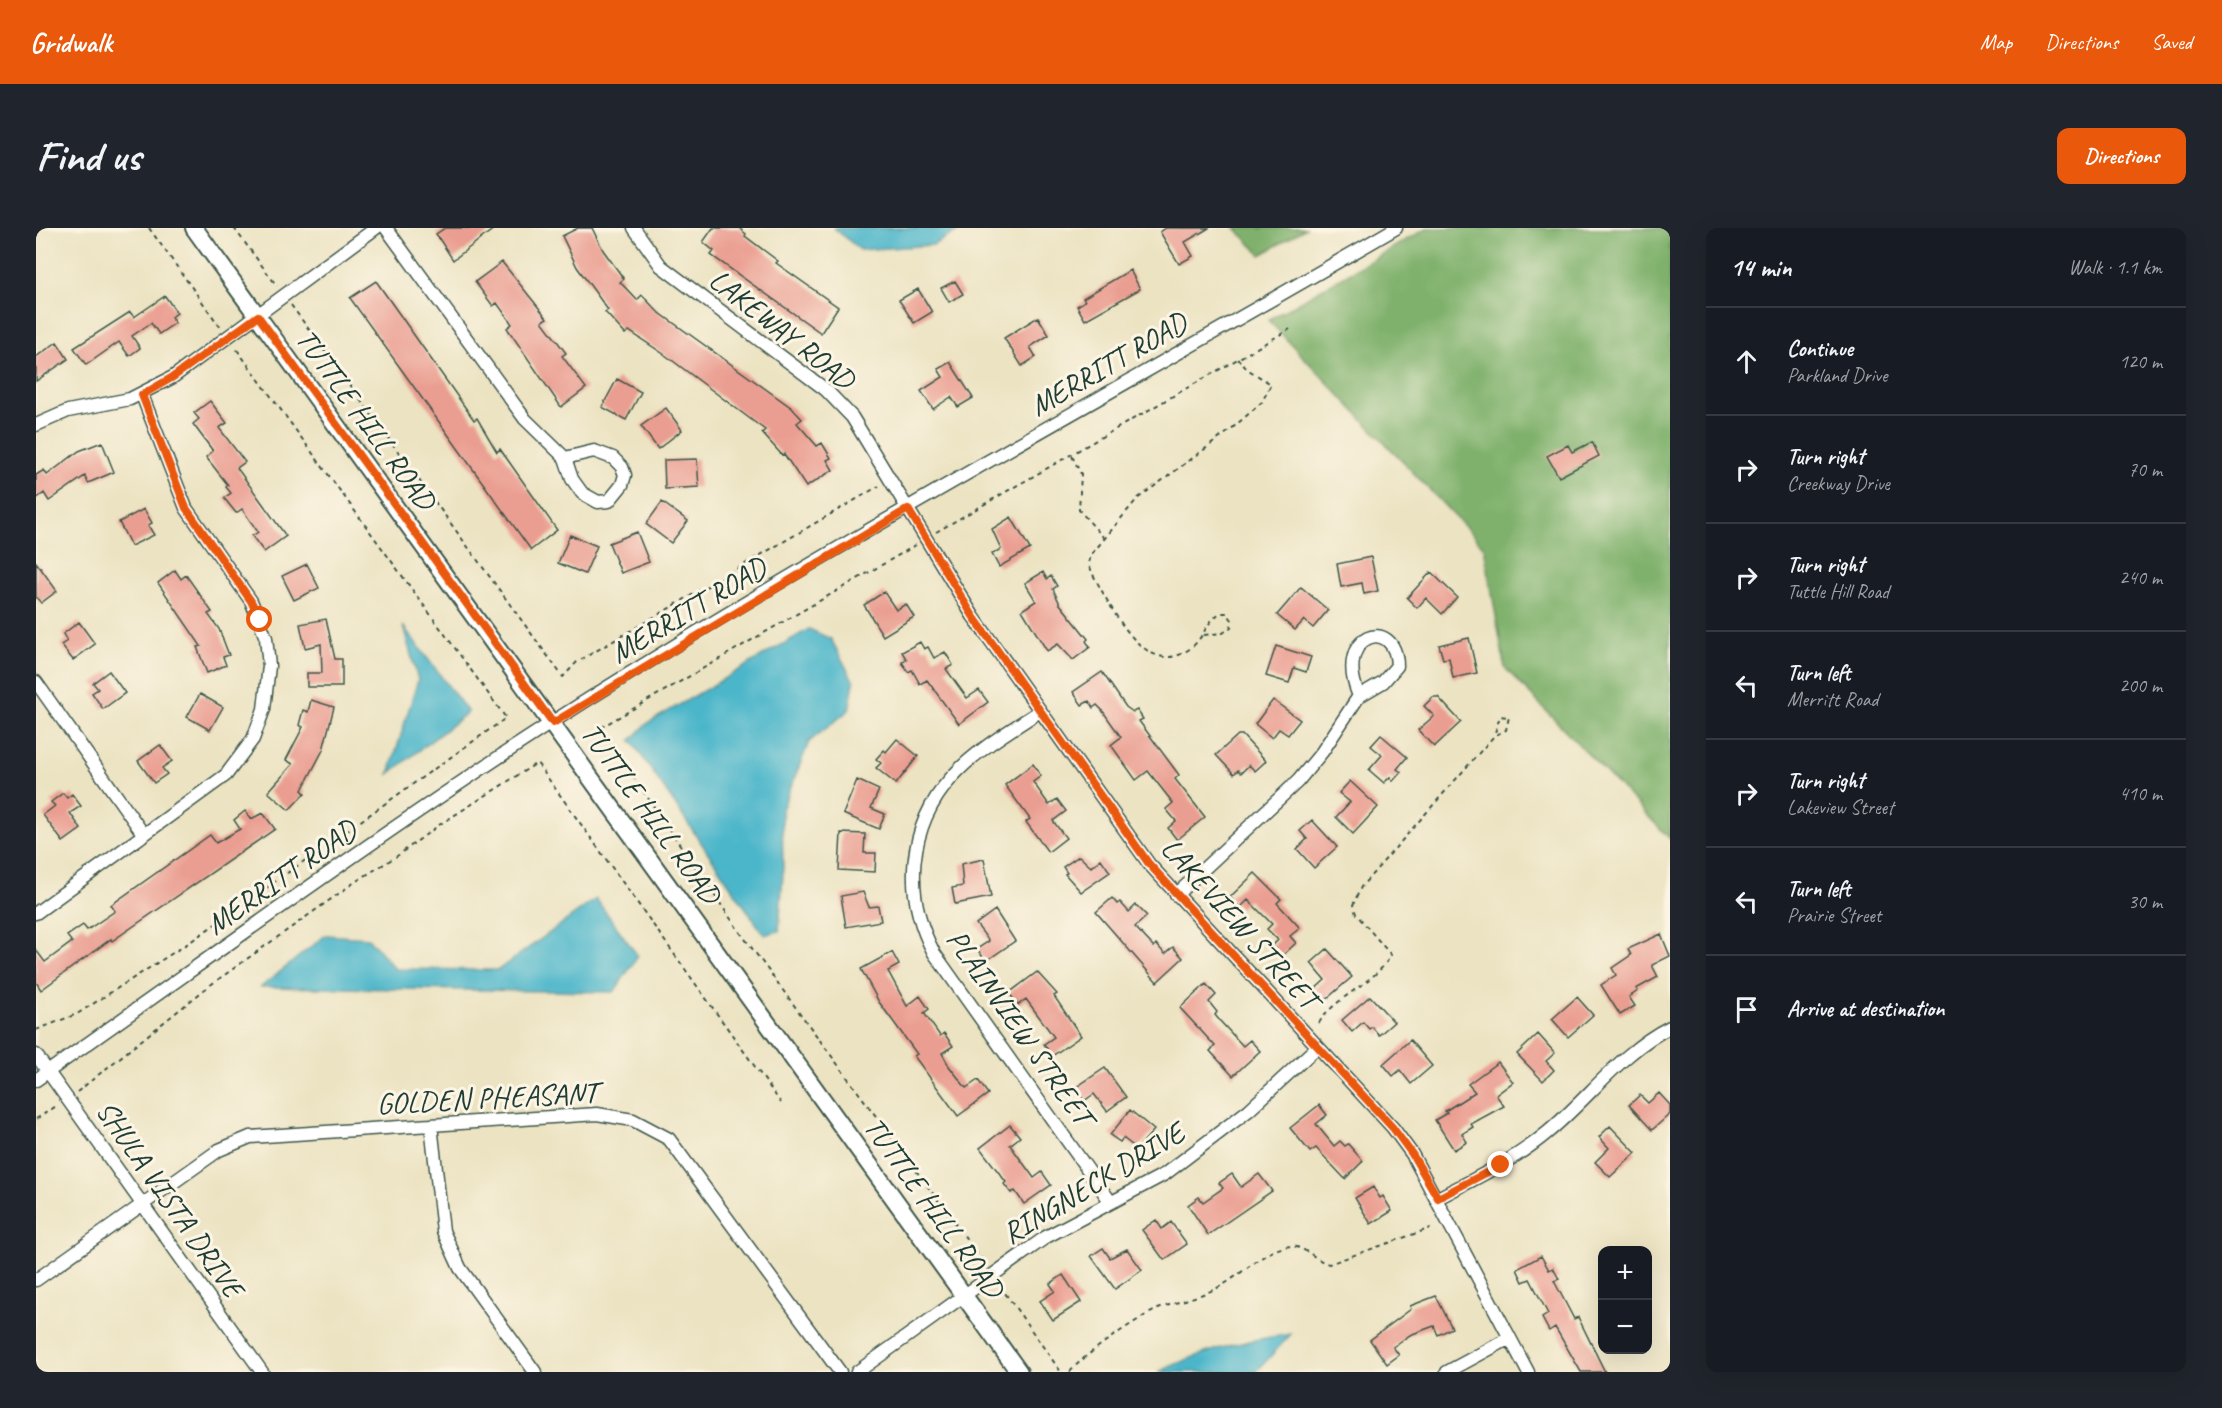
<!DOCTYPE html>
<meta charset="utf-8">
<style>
:root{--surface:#171b24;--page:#20242c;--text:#f1f3f6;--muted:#9ea1a6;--line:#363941;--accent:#ea580c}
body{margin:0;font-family:Caveat,sans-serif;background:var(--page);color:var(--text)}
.controls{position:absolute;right:18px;bottom:18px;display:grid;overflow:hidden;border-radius:12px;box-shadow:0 6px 24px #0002}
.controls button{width:54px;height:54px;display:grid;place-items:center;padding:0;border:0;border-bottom:2px solid var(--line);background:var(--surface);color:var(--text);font:30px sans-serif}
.stop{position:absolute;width:18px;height:18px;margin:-14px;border:4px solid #ea580c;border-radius:50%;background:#fff}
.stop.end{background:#ea580c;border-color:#fff;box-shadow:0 2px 6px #0008}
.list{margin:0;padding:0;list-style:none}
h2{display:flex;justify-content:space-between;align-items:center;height:78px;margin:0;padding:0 24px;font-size:26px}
h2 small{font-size:20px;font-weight:400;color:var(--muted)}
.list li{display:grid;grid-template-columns:39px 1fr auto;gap:18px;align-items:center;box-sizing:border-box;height:108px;padding:0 24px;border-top:2px solid var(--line)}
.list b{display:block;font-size:22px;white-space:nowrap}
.list p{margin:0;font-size:20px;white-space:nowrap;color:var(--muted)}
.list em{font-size:20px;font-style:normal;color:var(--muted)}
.icon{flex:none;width:33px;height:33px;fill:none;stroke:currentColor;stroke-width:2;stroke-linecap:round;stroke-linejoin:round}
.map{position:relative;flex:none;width:1634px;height:1144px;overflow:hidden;border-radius:12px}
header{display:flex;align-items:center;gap:36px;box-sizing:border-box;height:84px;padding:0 30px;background:var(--accent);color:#fff}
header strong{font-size:28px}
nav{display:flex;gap:33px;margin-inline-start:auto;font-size:21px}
.intro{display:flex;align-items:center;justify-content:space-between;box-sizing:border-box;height:144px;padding:0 36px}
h1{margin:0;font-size:42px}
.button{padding:15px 27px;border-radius:12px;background:var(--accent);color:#fff;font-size:21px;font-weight:700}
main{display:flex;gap:36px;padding:0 36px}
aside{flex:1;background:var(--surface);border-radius:12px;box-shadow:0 6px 24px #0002}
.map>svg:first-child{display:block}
.forest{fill:#7fb16c;stroke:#4f7750;stroke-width:1.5}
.water{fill:#4cb6ca;stroke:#367a7f;stroke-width:1.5}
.building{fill:#ea9e91}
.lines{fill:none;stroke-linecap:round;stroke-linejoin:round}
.minor-casing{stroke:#3e5649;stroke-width:15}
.secondary-casing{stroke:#3e5649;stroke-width:20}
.path{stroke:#3e5649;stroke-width:2;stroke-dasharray:4.5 4.5;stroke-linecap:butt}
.minor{stroke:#fff;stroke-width:12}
.secondary{stroke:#fff;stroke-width:16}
.route{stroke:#ea580c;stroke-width:8}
.labels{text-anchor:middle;stroke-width:6;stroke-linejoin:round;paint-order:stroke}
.street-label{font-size:30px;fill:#1f3d34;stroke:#fcf5e5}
</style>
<header>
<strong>Gridwalk</strong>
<nav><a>Map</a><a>Directions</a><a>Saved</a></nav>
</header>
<div class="intro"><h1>Find us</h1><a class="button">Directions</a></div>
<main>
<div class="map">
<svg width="1634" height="1144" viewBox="0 0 1634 1144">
<rect width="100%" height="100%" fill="#fcf5e5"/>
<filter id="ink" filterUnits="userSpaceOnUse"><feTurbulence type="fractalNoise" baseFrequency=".0167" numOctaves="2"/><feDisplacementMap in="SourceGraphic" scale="12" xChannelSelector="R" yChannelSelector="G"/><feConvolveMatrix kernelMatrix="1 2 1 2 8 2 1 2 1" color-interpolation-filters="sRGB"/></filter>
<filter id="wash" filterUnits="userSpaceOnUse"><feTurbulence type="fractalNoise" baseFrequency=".008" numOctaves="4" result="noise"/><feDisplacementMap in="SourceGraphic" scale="24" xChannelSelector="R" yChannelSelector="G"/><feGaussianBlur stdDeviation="1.35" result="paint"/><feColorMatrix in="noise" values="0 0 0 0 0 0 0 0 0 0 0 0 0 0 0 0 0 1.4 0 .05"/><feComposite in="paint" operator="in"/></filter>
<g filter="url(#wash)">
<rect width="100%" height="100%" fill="#ece3c2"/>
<path class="forest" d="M1199,0H1270L1225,27Z
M1391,0H1634V611L1469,440L1448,319L1232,92Z"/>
<path class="water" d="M798,0H927L897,17L824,22Z
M367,398L432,484L353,546L382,452Z
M773,401L795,411L818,454L813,482L773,514L746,581L747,645L743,703L728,707L595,512L612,495Z
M560,671L602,728L578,764L225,759L290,707L332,710L359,741L462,742Z
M1255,1106L1220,1144H1123C1165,1123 1209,1112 1255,1106Z"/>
<g id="blocks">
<path class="building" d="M409,0H459L417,32L400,6Z
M542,0H556L567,22L588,51L584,54L601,72L606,67L621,83L756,180L766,191L761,195L781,218L786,215L795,230L791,232L797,242L770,259L748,226L746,227L726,205L729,202L629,127L593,103L589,106L569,84L572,82L541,39L526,8Z
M677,0H703L710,6L709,8L742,33L740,35L802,79L785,105L675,27L678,23L667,14Z
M1130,0H1173L1149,14L1157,28L1143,36L1124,4Z
M466,34L511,90L506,93L530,125L526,128L550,160L525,179L471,100L476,96L461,75L457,78L439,54Z
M1094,42L1104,61L1049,92L1041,78L1049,73L1047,70Z
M340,53L438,192L441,190L461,224L464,221L521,302L495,322L314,70Z
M919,53L927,66L913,74L905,60Z
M882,61L896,84L878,95L863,72Z
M129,68L141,85L135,89L139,95L123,106L115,95L96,108L104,120L93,128L83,114L50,137L38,120L94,84L98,89Z
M1002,89L1013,107L994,119L1000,129L986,138L968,110Z
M21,114L32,131L0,153V129Z
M914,134L937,170L922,179L915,169L897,181L885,163L907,149L902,141Z
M581,151L605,164L590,192L566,179Z
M174,173L191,195L183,200L209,234L201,240L250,308L228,324L216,308L222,304L206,281L200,285L188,270L195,265L190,259L192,257L170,229L177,223L157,196L163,191L158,185Z
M630,180L646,202L622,221L605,198Z
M66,214L78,244L52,255L49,248L13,273L8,265L0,271V247L8,242L11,247L43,223Z
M1556,214L1563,228L1523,249L1511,228L1532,217L1536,224Z
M661,231L663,259L629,261L628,232Z
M626,274L652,293L635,315L610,296Z
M108,281L116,295L112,297L118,307L95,318L83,294Z
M975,289L994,321L963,339L956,326L965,321L956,301Z
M601,304L613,334L585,345L573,315Z
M534,307L561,318L549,346L522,335Z
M1335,329L1342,363L1328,366L1326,355L1305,359L1301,336Z
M0,334L21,363L5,375L0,369Z
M271,336L283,360L258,372L246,348Z
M139,342L145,351L150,347L176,384L172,386L183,401L193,427L187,429L190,437L171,445L161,419L165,418L122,355Z
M1007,344L1011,351L1015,348L1021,358L1017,361L1024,376L1052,411L1050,413L1054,419L1037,432L1022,416L1011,423L986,382L1000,373L989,355Z
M1395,344L1421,369L1406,386L1390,370L1381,380L1371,370Z
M1265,359L1292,382L1277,400L1268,392L1259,402L1241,387Z
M848,364L860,382L870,376L878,389L847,408L828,377Z
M290,391L299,431H306V459H271V445H286L285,416L269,420L264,396Z
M43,394L59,416L37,432L25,417L31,413L27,406Z
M1433,410L1441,445L1417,450L1413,430L1407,431L1403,417Z
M884,414L888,421L892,419L898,430L909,424L917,437L910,441L931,470L943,462L952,474L923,496L891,452L884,456L876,442L872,444L866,434L871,432L866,424Z
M1240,418L1275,429L1270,444L1258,440L1253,455L1230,448Z
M73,443L89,465L67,481L56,465L62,461L57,455Z
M1066,444L1090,479L1097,484L1101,482L1107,491L1103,493L1143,547L1139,551L1169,589L1141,612L1132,600L1140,593L1130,581L1137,575L1112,543L1100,552L1075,517L1085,509L1066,482L1061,477L1057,480L1053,473L1046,477L1037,464Z
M164,466L187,479L174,502L151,489Z
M1397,469H1402L1425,494L1398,519L1382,502L1398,488L1388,478Z
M275,472L298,479L287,522L266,562L269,565L253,582L232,564L257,536L250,532L267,499L263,497L267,482L272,484Z
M1237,472L1264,492L1252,507L1243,501L1236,510L1219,496Z
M1202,507H1206L1230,533L1219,543L1213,537L1205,545L1202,542L1198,546L1180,527Z
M1345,507L1371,529L1361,541L1365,544L1357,553L1354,549L1348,555L1333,542L1346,527L1335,518Z
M861,511L882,528L860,556L840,540L845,535L840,531L848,522L850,524Z
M124,517L136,533L126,540L131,546L118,555L102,533Z
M997,536L1005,548L997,554L1013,577L1021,571L1030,583L1017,593L1030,610L1012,624L990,594L994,591L969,557Z
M821,552L843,562L835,580L849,586L843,601L807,586Z
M1314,553L1342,579L1317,606L1300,589L1314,574L1303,565Z
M27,565L31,570L36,566L45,578L34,585L45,601L27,614L7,587L19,578L15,574Z
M209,583L215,591L227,585L239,601L76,713L75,711L5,762L0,754V722L9,734L36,714L31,708L47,697L51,702L79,683L75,677L174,607L180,615L204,601L198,592Z
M1276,592L1301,619L1278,640L1261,621L1271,611L1264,603Z
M805,605L829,606L828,625H840L839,644L803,642Z
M1043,628L1055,639L1065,631L1074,644L1045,664L1029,646L1031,645L1027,639Z
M948,631L955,669L919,676L916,660L927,658L925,636Z
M1219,645L1245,671L1241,675L1264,700L1254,708L1260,715L1246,728L1236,718L1242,712L1231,701L1236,696L1212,672L1204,680L1194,669Z
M827,664L833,679L842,678L845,693L810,699L805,668Z
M1076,670L1081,676L1084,674L1093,684L1100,677L1111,688L1099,699L1118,719L1120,716L1129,726L1137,719L1147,730L1121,754L1060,684Z
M959,682L979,713L950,733L941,721L953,713L940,696Z
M1625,706L1634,728L1616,737L1622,749L1600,761L1602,763L1593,769L1599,778L1584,787L1565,757L1580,747L1576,740L1595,727L1592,721Z
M1291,721L1316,749L1288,773L1278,762L1289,752L1275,735Z
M856,724L863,737L852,743L871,778L884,768L893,781L888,785L904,808L908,805L917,818L906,825L913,838L930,860L942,852L952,866L922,888L878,828L881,826L843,774L825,741Z
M1001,744L1021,766L1018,768L1045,808L1016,828L1008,816L1018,809L990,771L982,777L973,765Z
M1170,756L1180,767L1173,774L1181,784L1179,787L1184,793L1207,818L1214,812L1224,823L1197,848L1174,823L1179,818L1144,780Z
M1334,768L1358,794L1343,807L1336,799L1333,801L1327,794L1316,804L1306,792Z
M1541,769L1557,787L1532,809L1516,791Z
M1502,806L1519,825L1510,833L1518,842L1507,853L1481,826Z
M1374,812L1396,838L1375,856L1364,842L1357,848L1347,836Z
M1462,834L1477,854L1460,867L1468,878L1435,896L1437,899L1426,906L1431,914L1418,922L1399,892L1411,885L1409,883L1439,864L1432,856Z
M1069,840L1090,869L1071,883L1058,866L1048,873L1039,860Z
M1623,865L1634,877V886L1616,902L1593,877L1604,867L1612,875Z
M1283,877L1291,887L1280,896L1298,918L1304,913L1309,918L1312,916L1327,933L1309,951L1280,920L1274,924L1254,900Z
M1094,882L1118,902L1101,921L1087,910L1084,914L1074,907Z
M974,897L984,909L974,917L998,950L1006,944L1015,957L988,976L979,963L975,965L968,956L970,954L944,920Z
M1574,898L1600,925L1574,949L1559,934L1573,920L1563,909Z
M1196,946L1205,959L1223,946L1236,963L1172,1007L1152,977L1163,969L1167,974L1187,960L1183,955Z
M1337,959L1344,970L1347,968L1356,983L1335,996L1319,970Z
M1120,992L1126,1001L1135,994L1151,1016L1128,1032L1106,1002Z
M1067,1020L1074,1030L1091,1021L1106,1042L1079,1061L1055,1028Z
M1505,1028L1513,1042L1517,1040L1523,1051L1518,1053L1527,1070L1538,1091L1542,1089L1569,1144H1545L1519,1099L1513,1103L1506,1090L1512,1086L1494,1051L1487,1054L1481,1041Z
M1027,1047L1045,1074L1017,1092L1004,1073L1019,1063L1014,1056Z
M1400,1068L1416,1100L1402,1107L1398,1098L1374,1107L1357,1119L1363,1127L1351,1136L1334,1112L1375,1081L1374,1078Z"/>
</g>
</g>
<g filter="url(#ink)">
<use href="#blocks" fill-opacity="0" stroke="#3e5649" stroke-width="1.5"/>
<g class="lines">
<g class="minor-casing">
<path id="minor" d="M350,0L489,191L529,230L536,251L546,265L562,274L573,273L586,257L589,247L586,239L577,230L558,223L529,230
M598,0L625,38L790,162L816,189L937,388L1113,636L1357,900L1376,926L1492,1144
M0,197L32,183L94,171L137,149L340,0
M0,454L108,607
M1004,483C975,502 939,523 916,549C871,599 867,667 898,725L1074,973
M1140,667L1262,553L1286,524L1323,468L1347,454L1361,438C1360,386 1296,406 1323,468
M0,685L190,547L217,511L228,481L233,438L230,410L223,392L215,373L150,280L106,167
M0,827L226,1144
M0,852C183,724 363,591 551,472C815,306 1090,157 1360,0
M395,897L407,1003L424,1040L499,1144
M1402,970C1440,950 1479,932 1512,904C1553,870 1586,823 1634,799
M0,1052L183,922L214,909L561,886L597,892L633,911L804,1144
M821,1144L1010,1009L1129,946L1213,882L1281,819
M1411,1144L1474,1110"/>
</g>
<g class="secondary-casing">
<path id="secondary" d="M158,0L983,1144"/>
</g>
<path class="path" d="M113,0L185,100
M198,0L241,58
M255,77L527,449L541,434L843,258
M1036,228L1045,246L1043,282L1068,310
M900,304L1254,101
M880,317L564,500L701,700L949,1036
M1168,407L1187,405L1195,399L1196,392L1191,385H1184C1168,396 1169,410 1152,422C1107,453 1073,374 1056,345L1053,335L1055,327L1101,271L1192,204L1226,174L1235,156L1211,141L1202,131
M1283,795C1298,769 1341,754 1355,727L1320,686L1317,677L1325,659L1458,508L1470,502L1473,489L1464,488L1458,508
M0,802L41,786L154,714L470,490L199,119
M41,864L173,758L319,654L361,628L403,597L501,535L745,875
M0,891L22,877
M964,1058L1025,1144
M1034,1144C1047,1127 1100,1091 1120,1082C1141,1073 1165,1069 1185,1058C1206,1046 1224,1026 1248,1019C1266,1014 1278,1032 1293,1036L1395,1000"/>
<use href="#minor" class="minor"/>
<use href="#secondary" class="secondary"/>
</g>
</g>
<g class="lines" filter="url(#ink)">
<path class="route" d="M224,392L215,373L150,280L106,167L137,149L222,88L517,495L872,281L937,388L1113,636L1357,900L1376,926L1402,970L1465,937"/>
</g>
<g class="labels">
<g class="street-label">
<text transform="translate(746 101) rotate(38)" y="10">LAKEWAY ROAD</text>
<text transform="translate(1072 136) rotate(-30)" y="10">MERRITT ROAD</text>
<text transform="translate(330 191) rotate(54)" y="10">TUTTLE HILL ROAD</text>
<text transform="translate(652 382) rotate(-31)" y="10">MERRITT ROAD</text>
<text transform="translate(615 585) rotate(54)" y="10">TUTTLE HILL ROAD</text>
<text transform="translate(245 649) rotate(-35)" y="10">MERRITT ROAD</text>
<text transform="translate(1204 695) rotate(48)" y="10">LAKEVIEW STREET</text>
<text transform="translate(984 799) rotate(55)" y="10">PLAINVIEW STREET</text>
<text transform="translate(451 870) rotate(-3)" y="10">GOLDEN PHEASANT</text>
<text transform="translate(1057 955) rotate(-31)" y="10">RINGNECK DRIVE</text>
<text transform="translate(134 971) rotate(55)" y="10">SHULA VISTA DRIVE</text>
<text transform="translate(898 979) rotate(54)" y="10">TUTTLE HILL ROAD</text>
</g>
</g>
</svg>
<div class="controls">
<button>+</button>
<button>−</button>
</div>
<div class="stop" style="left:224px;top:392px"></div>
<div class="stop end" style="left:1465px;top:937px"></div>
</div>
<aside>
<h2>14 min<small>Walk · 1.1 km</small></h2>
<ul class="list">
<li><svg class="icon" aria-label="ahead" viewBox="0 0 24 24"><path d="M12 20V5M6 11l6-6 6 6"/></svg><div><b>Continue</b><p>Parkland Drive</p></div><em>120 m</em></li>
<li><svg class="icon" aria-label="right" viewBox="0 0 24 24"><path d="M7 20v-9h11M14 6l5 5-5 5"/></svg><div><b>Turn right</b><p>Creekway Drive</p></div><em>70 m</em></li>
<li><svg class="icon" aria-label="right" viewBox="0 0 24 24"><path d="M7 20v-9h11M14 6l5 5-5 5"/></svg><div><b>Turn right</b><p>Tuttle Hill Road</p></div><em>240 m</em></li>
<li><svg class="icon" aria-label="left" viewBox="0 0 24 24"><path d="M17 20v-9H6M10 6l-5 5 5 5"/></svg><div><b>Turn left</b><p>Merritt Road</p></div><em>200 m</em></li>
<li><svg class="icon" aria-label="right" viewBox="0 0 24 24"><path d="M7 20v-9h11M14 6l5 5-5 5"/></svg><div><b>Turn right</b><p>Lakeview Street</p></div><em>410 m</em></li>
<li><svg class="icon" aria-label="left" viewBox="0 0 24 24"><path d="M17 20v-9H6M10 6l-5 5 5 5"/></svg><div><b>Turn left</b><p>Prairie Street</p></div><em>30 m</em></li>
<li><svg class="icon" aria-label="arrive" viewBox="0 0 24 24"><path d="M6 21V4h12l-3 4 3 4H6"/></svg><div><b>Arrive at destination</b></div></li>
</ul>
</aside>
</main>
